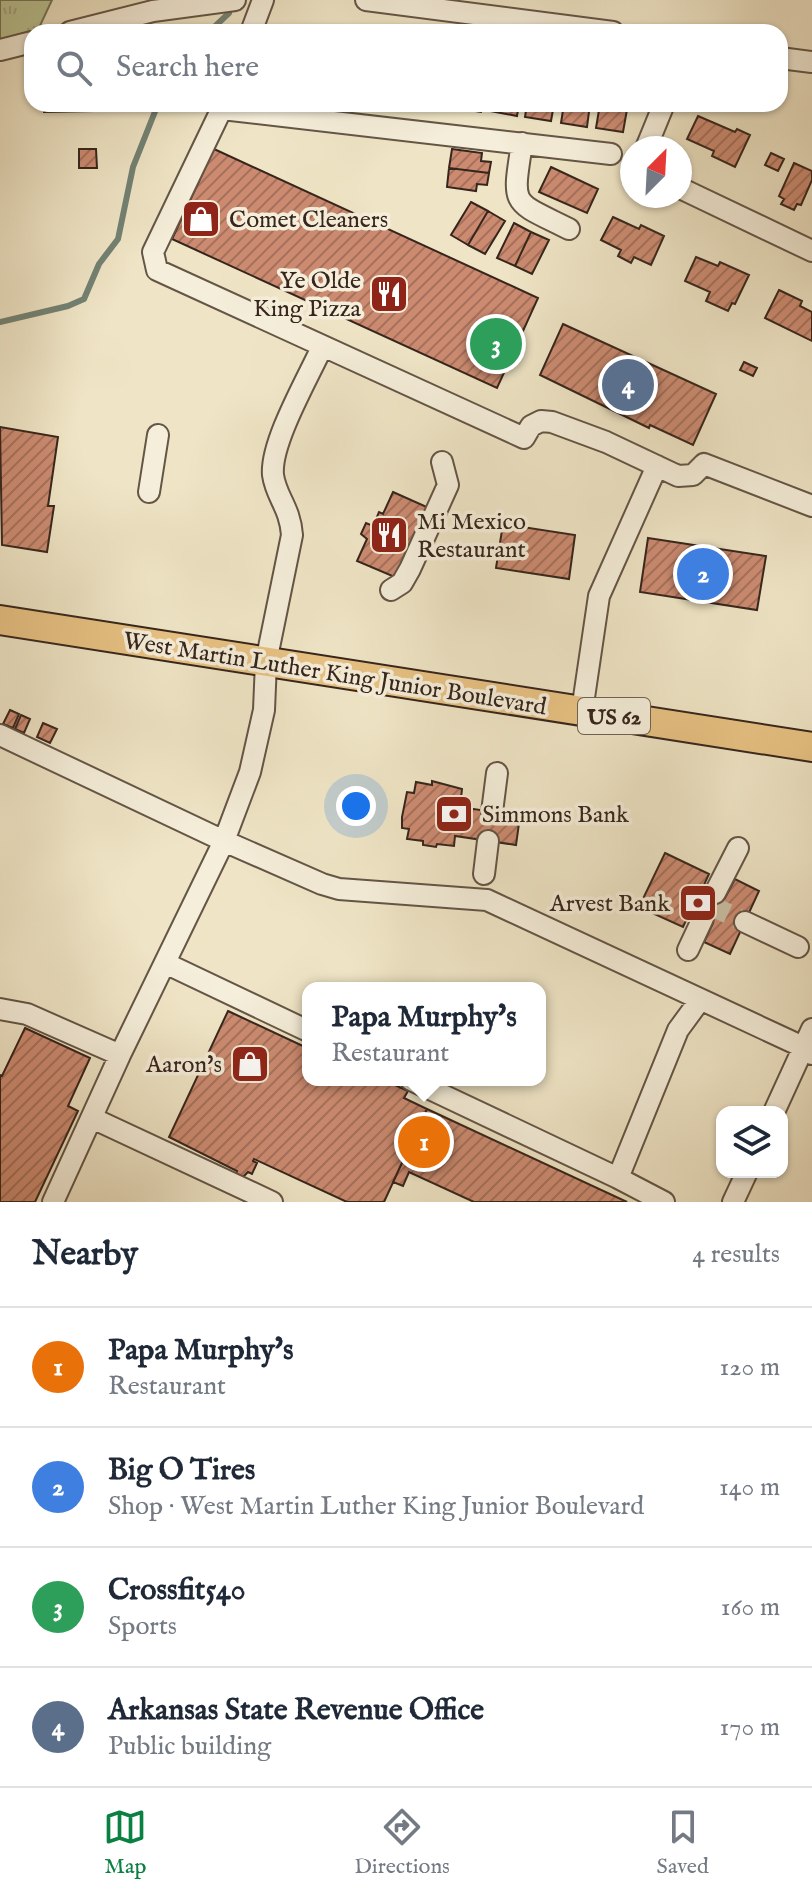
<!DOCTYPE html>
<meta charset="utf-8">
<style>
:root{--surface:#fff;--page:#f6f6f7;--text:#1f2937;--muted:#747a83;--line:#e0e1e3;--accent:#0b8043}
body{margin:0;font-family:"IM FELL English",serif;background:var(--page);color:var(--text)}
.controls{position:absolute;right:24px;bottom:24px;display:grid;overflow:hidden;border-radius:16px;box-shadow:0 2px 6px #0004}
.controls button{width:72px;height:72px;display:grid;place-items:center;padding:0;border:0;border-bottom:2px solid var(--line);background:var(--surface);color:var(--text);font:40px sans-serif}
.compass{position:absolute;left:620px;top:136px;width:72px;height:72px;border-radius:50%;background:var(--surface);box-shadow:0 2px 6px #0004;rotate:24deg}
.you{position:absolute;left:356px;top:806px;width:28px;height:28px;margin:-20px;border:6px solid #fff;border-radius:50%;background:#1a73e8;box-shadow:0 0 0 12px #1a73e833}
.badge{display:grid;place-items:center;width:52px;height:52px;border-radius:50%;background:var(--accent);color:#fff;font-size:26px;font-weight:700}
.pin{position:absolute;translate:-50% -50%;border:4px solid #fff;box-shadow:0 2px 8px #0006}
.popup{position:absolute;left:302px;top:982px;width:244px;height:104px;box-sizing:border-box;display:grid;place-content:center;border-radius:16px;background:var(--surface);filter:drop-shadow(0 2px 6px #0005);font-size:26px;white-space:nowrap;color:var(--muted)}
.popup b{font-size:30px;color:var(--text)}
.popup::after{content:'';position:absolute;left:50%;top:100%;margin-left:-16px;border:16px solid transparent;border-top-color:var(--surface)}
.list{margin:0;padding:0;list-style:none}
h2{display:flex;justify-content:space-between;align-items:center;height:104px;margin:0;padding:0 32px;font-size:34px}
h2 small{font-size:26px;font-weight:400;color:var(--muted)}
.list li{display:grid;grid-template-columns:52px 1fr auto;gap:24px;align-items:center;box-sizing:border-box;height:120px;padding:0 32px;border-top:2px solid var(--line)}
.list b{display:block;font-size:30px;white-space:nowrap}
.list p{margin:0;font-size:26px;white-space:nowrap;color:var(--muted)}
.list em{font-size:26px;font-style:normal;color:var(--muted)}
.icon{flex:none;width:44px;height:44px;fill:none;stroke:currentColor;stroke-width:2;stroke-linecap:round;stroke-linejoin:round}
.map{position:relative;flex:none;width:812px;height:1202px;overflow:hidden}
.search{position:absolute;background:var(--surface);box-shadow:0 2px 6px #0004;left:24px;right:24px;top:24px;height:88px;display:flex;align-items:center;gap:20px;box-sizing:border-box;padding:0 28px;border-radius:24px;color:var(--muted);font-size:30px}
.sheet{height:584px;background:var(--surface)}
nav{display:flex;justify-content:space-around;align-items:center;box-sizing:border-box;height:112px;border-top:2px solid var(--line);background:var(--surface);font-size:22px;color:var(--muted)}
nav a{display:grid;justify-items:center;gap:4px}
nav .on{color:var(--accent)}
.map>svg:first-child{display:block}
.grass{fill:url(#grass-tufts);stroke:#787458;stroke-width:2}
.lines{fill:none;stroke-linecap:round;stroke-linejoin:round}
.stream{stroke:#738274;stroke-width:6}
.building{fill:url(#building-hatch);stroke:#36251c;stroke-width:2}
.minor-tunnel{stroke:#cabfa4;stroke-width:20;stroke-dasharray:20 10;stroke-linecap:butt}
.minor-casing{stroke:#645546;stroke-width:24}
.highway-casing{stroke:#36251c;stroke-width:32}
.minor{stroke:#f5eeda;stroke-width:20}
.highway{stroke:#e8c283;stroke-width:28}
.labels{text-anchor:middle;stroke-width:7;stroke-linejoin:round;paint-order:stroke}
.shield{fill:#f5eeda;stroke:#6f6155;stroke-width:2}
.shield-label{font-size:22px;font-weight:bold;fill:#36251c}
.poi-label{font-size:24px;fill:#36251c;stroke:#f5eeda;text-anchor:start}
.street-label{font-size:24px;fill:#36251c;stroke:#f5eeda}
</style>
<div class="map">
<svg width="812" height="1202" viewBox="0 0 812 1202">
<defs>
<pattern id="grass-tufts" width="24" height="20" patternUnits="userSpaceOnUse" patternTransform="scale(2)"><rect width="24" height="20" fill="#bbc494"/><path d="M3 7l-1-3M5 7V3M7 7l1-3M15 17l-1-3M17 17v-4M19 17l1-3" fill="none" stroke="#a1a87f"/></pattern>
<pattern id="building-hatch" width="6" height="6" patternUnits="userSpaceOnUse" patternTransform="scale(2)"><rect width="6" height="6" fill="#cc8b71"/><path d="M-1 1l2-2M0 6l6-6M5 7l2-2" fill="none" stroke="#a6715c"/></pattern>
</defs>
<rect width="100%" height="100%" fill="#efe5c6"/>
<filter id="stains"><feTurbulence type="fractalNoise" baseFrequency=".0025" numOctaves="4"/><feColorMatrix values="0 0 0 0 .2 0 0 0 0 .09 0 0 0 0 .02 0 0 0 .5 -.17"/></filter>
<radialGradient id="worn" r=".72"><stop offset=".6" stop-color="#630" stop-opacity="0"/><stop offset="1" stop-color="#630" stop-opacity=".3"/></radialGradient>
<path class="grass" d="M0,0H52L37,32H32V42L0,50Z"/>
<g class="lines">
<path class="stream" d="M209,32L229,13
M0,322L68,306L84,299L99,264L118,239L133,167L158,104"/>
</g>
<path class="building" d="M44,104H93V111L44,112Z
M455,104H483L481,112L454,108Z
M491,104H519L517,116L490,111Z
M527,104H554L551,121L525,117Z
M564,104H590L587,127L561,123Z
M600,104H628L623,132L596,128Z
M698,116L735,132L737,129L750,135L735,167L712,156L714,151L687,139Z
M79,149H96L97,168H79Z
M214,149L538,298L497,388L172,239Z
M452,149L482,153L481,161L491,162L489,173L449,168Z
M771,153L784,159L778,171L765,165Z
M794,163L812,171V180L801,205L797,204L794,210L781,204L784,199L779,196Z
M551,167L598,189L587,213L539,192Z
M449,168L489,173L487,185L477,184L476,191L447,187Z
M471,202L488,211L468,245L451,235Z
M488,211L505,221L485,254L468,245Z
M613,217L639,229L641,225L664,236L651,265L634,257L631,263L618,256L621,250L601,240Z
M514,223L531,232L515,266L497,258Z
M531,232L549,240L532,274L515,266Z
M696,257L718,266L720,262L749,275L735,304L732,303L728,311L706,301L710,292L685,281Z
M779,290L802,301L800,306L812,312V341L765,318Z
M563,324L716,394L693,445L650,425L649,428L540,375Z
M744,362L757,368L753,376L740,370Z
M0,427L58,437L48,506H54L47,552L2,545Z
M393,492L429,508L397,578L357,561L367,539L361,534L366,523L373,526L379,512L383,514Z
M503,524L575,535L569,579L496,568Z
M648,538L766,556L757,610L640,592Z
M10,710L19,714L13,728L3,724Z
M21,715L30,719L24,733L15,729Z
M43,723L57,729L50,743L37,737Z
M432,781L462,789L460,807L520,816L516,845L455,836L454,846L437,844L436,847L423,845V841L407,839L409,829L402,828V817L407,792L414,793L416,782L432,785Z
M665,853L709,874L703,887L725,898L735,879L759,891L730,954L704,942L713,923L690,912L683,927L639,907Z
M228,1011L305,1047L308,1044V1080H384L408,1091L404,1098L427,1109L384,1202H347L254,1159L253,1161L257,1163L252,1174L248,1172L243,1177L236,1174L237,1171L169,1137Z
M25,1028L90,1058L68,1106L78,1111L35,1202H0V1075L2,1076Z
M427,1109L627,1202H474L409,1172L403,1186L393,1182Z"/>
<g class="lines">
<path class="minor-tunnel" d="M710,905L745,922"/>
<g class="minor-casing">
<path id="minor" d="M366,0L613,32
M70,32L153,11L235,0
M251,32L263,0
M0,50L32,42
M780,58L812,62
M224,104L153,252L157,270L524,438L531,426L541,421L552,422L606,442L678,476L693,475L704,464L812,506
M222,109L611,154
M522,143C512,208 511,200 569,229
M646,148L664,104
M680,188L812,251
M322,347C308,378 270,443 273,475C276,497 290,507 292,535L266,662L264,710L250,772L224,841L322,884L339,889L487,900L803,1047L812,1054
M149,492L158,435
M391,590L402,583L410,569L448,485L442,462
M582,711L599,596L657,466
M0,735L224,841L120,1055L53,1202
M492,812L497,773
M484,874L488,841
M715,893L738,848
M745,922L798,947
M688,950L703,918
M165,963L308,1031
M0,1009L27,1014L120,1055
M411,1080L618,1178L678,1030L700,1000
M774,1112L812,1029
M92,1118L272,1202
M618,1178L664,1202
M733,1202L747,1172"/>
</g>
<g class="highway-casing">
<path id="highway" d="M0,620L812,747"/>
</g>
<use href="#minor" class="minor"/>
<use href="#highway" class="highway"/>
</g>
<defs>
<g id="shop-square" transform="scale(2)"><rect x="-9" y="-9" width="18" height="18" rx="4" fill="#8f2418" stroke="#f5eeda"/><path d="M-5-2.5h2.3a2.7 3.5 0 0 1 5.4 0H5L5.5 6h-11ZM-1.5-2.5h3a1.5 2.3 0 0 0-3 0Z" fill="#fff"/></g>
<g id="restaurant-square" transform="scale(2)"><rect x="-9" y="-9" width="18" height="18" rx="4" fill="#8f2418" stroke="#f5eeda"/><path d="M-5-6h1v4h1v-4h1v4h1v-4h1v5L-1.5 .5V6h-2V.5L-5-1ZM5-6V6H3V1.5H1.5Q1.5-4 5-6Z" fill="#fff"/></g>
<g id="bank-square" transform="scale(2)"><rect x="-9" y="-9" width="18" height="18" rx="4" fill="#8f2418" stroke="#f5eeda"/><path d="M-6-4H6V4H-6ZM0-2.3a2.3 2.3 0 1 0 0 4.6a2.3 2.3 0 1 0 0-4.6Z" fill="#fff"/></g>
</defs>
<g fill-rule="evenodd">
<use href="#shop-square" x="201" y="219"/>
<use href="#restaurant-square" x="389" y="294"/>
<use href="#restaurant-square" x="389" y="535"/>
<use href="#bank-square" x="454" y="814"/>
<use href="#bank-square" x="698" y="903"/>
<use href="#shop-square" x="250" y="1064"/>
</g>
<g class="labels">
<rect class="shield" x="578" y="698" width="72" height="36" rx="6"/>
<g class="shield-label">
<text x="614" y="724">US 62</text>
</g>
<g class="poi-label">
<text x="229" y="227">Comet Cleaners</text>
<text x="361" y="288" text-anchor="end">Ye Olde<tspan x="361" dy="28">King Pizza</tspan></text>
<text x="417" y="529">Mi Mexico<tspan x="417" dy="28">Restaurant</tspan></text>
<text x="482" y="822">Simmons Bank</text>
<text x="670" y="911" text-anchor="end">Arvest Bank</text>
<text x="222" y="1072" text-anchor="end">Aaron's</text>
</g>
<g class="street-label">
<text transform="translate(335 673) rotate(9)" y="8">West Martin Luther King Junior Boulevard</text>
</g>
</g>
<rect width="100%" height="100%" filter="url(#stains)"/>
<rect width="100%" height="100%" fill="url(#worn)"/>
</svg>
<div class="controls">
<button><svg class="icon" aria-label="layers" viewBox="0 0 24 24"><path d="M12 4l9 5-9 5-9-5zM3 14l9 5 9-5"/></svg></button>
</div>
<svg class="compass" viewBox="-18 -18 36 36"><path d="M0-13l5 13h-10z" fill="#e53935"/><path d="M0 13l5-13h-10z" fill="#747a83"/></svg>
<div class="you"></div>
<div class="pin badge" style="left:424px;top:1142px;background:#e8710a">1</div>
<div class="popup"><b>Papa Murphy's</b>Restaurant</div>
<div class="pin badge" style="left:703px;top:574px;background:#3f7fe0">2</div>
<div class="pin badge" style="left:496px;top:344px;background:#2e9e5b">3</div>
<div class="pin badge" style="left:628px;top:385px;background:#5c6f8a">4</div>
<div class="search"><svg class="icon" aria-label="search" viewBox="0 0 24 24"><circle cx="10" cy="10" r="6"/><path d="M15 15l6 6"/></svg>Search here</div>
</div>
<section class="sheet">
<h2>Nearby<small>4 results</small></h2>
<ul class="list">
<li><span class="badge" style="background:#e8710a">1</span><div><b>Papa Murphy's</b><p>Restaurant</p></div><em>120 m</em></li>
<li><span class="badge" style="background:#3f7fe0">2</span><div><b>Big O Tires</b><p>Shop · West Martin Luther King Junior Boulevard</p></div><em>140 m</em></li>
<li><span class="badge" style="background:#2e9e5b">3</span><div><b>Crossfit540</b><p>Sports</p></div><em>160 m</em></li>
<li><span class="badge" style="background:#5c6f8a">4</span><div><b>Arkansas State Revenue Office</b><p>Public building</p></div><em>170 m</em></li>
</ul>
</section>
<nav>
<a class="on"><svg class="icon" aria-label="map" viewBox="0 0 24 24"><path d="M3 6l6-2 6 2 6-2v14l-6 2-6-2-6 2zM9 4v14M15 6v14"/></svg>Map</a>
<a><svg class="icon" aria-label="directions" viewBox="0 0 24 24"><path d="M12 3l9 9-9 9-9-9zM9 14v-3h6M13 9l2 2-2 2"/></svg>Directions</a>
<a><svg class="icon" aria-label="saved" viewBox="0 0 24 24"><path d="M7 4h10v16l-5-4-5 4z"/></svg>Saved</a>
</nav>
